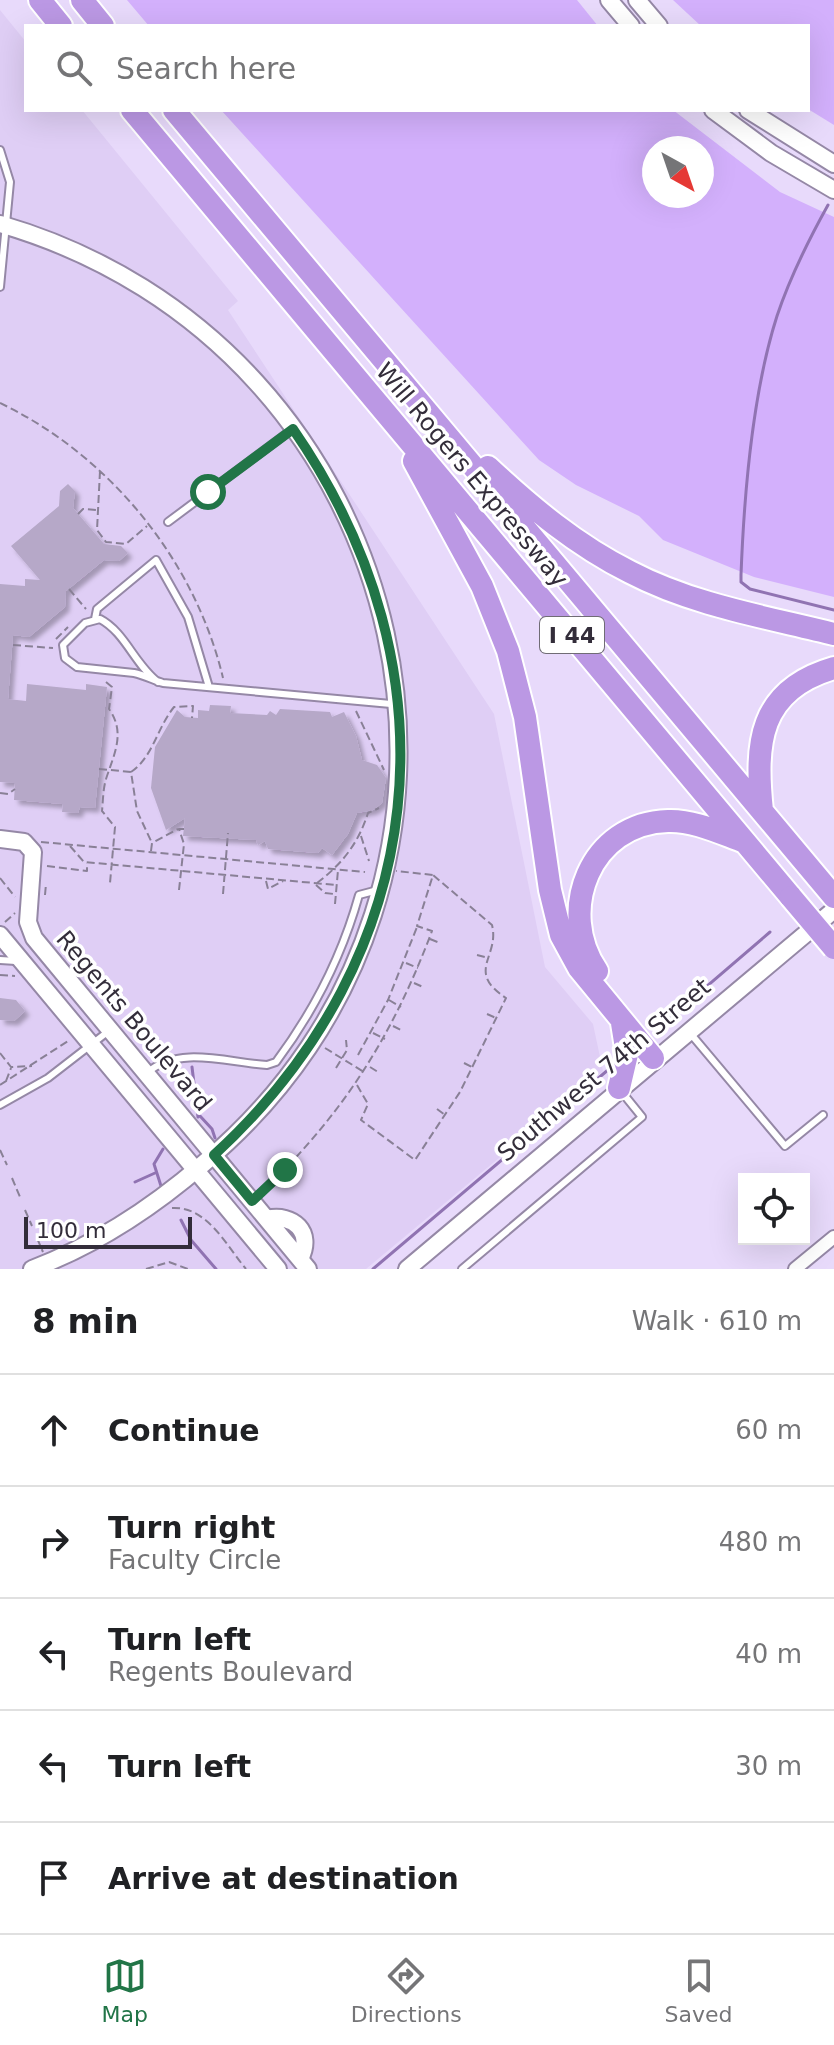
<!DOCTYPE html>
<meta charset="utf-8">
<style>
:root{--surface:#fff;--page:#f6f6f6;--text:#202124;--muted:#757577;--line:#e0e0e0;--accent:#217547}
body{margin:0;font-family:"DejaVu Sans",sans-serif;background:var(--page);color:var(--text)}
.controls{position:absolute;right:24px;bottom:24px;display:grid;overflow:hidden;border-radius:0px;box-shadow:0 8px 32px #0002}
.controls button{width:72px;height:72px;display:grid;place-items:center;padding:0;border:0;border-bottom:2px solid var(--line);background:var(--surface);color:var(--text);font:40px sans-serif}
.compass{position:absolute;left:642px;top:136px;width:72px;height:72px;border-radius:50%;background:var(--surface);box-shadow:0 8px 32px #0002;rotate:140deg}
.scale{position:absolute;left:24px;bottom:20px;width:168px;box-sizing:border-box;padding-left:8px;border:4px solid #332d3a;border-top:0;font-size:22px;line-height:28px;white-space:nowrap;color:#332d3a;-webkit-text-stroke:6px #fff;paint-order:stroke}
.stop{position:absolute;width:24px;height:24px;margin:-18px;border:6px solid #217547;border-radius:50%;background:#fff}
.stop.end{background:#217547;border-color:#fff;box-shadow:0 2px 8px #0008}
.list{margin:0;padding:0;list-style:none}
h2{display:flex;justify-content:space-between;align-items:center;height:104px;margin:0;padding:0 32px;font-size:34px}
h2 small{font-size:26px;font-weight:400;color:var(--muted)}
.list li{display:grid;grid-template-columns:52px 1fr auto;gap:24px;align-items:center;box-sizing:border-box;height:112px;padding:0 32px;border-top:2px solid var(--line)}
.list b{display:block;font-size:30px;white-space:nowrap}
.list p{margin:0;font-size:26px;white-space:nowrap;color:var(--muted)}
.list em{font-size:26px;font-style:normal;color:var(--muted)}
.icon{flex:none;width:44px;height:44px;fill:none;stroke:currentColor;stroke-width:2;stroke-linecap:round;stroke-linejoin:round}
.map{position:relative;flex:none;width:834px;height:1269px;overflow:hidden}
.search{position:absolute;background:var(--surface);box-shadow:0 8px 32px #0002;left:24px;right:24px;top:24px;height:88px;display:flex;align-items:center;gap:20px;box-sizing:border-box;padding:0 28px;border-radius:0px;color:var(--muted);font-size:30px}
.sheet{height:664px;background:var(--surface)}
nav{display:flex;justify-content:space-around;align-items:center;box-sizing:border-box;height:112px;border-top:2px solid var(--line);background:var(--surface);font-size:22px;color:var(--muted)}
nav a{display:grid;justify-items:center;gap:4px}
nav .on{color:var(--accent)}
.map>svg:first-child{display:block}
.built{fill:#dfcef5}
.green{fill:#d3b0fc;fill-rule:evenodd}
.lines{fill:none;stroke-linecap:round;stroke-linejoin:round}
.stream{stroke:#9073b2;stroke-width:3}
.building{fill:#b6a8c8;filter:url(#shadow)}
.lane-casing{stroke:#9588a6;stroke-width:10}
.street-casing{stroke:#9588a6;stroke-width:16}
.secondary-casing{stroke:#9588a6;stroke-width:20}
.highway-casing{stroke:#fff;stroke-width:26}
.path{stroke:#898096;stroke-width:2;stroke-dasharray:8 4;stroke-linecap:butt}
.lane{stroke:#fff;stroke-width:6}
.street{stroke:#fff;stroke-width:12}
.secondary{stroke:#fff;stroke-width:16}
.highway{stroke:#bb98e4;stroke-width:22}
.highway-bridge-casing{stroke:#fff;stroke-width:26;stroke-linecap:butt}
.highway-bridge{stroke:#bb98e4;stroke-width:22}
.route{stroke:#217547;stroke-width:10}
.labels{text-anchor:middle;stroke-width:7;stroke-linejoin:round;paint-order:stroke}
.shield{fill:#fff;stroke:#706c75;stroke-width:2}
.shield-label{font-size:22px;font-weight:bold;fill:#332d3a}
.street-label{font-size:24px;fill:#332d3a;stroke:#fff}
</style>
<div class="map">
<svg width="834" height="1269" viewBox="0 0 834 1269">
<defs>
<filter id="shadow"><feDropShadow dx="4.5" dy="4.5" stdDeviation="2" flood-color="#0004"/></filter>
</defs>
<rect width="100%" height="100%" fill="#e8dafb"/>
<path class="built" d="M0,10L26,42V110H82L238,301L228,310L494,714L545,967L593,1024L603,1071L366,1269H0Z"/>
<path class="green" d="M127,0H577L598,26H149Z
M673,0H834V125L808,109V26H701Z
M221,110H673L780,192L834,217V597L754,577L663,540L639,516L576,485L539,460ZM654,148H702V196H654Z"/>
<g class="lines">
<path class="stream" d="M828,205C808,241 790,277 777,316C753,391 744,496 741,575V582L750,589L834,610
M664,1023L770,932
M192,1067L198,1117
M200,1116L212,1129L215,1138
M135,1182L155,1173
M161,1186L154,1164L163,1149
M181,1220L191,1240L216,1269
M373,1269L615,1064"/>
</g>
<path class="building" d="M68,484L75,491L73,508L104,544L121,546L128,553L119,561L104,560L66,591L65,607L29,637L13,635L8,699L26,701L27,684L86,690V684L107,687L95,808L80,807L78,813L62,812L63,804L14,800L15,783L0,782V584L25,586V579L40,580L11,546L59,506L60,491Z
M210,705L231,706L230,713L267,715L270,711L276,715L280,709L330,712L332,717L344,712L356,736L362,760L377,765L386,778L382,803L373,810L357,813L348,834L332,855L322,848L318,853L268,849L265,841L258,845L256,840L183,836L185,818L166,830L151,788L155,747L177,710L185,717L198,718V710L209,711Z
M0,998L16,1000L25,1011L14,1021L0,1020Z"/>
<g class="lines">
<g class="lane-casing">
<path id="lane" d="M0,150L10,182L0,287
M168,522L290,431
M95,619L97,609L156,560L188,617L209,687
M158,682C135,665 125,632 100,619L85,623L63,645L65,658L77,667L134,673C144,675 153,680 163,683L391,704
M0,960L16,961
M690,1033L785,1146L823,1115
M148,1072C180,1045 229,1063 267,1065L276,1062C314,1011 342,956 359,895L374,891
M0,1105L48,1078L110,1030
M462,1269L642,1117L621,1091"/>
</g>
<g class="street-casing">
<path id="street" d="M795,1269L834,1237"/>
</g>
<g class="secondary-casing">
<path id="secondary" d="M609,0L631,26
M637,0L659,26
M713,110L771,153L834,190
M748,110L834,164
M0,224C420,346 541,881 203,1164C152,1208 96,1245 32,1269
M0,839L24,842L33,852L28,922L34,938L308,1269
M0,935L278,1269
M267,1219C293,1213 314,1232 300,1259
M407,1269L834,910"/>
</g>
<g class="highway-casing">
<path id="highway" d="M40,0L61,26
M82,0L103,26
M132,110L791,897
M174,110L834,897
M414,461L482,586L508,651L525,717L550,890L561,935L579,968L653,1058
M488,467C532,508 576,545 630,572C693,605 766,617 834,634
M762,811C755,744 758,690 834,668
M597,971C556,911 590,823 668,821C694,820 720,833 745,842
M619,1088L627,1054L622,1023"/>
</g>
<path class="path" d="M0,403C109,455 195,560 223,678
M100,471L97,530L106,542L126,544L147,526
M78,514L83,509L97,510
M69,589L86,609
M56,639L68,627
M13,645L53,648
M106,682L112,687L109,709C126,733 114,754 106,779C103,789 103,801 102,811L115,827L110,883
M356,711L384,770
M99,769L131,772L137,811L152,843
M131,772C153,757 157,728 174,707L193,706L192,718
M0,793L8,794L15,789
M361,836L369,861
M41,842L365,872
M70,846L84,862L336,885
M151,851L152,843L178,829
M47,866L87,871V863
M0,878L15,897
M266,881L268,889L283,881
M317,883C342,864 358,844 368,813L379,808
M316,885L325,893L334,894
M179,890L184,844L179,829H184
M223,894L228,833
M45,895L46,884
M335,904L338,870
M5,922L15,913
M430,939L440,943
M477,955L485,957
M406,963L418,968
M0,975L15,976
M414,983L423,987
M389,1000L401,1007
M487,1014L496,1018
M393,1026L403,1031
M373,1033L385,1039
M325,1048L364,1072
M0,1053L11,1067L32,1066
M358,1055L388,1000L417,927
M464,1063L472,1067
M370,1067L378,1072
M336,1068L347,1050L346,1040
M6,1081L11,1068
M0,1085L68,1041
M357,1085L368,1104L361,1120L415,1160L460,1092L506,998C465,971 500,957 492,925L433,875
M437,1109L445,1115
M0,1150L7,1165
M12,1178L20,1197
M262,1192C344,1113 392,1037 432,931L417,926L433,875L396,871
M172,1208C207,1206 226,1245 246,1269
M25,1210L32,1226
M37,1238L43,1252
M146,1269L169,1262L188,1269"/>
<use href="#lane" class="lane"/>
<use href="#street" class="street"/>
<use href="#secondary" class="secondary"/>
<use href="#highway" class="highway"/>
<g class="highway-bridge-casing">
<path id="highway-bridge" d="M791,897L834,948"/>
</g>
<use href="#highway-bridge" class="highway-bridge"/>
</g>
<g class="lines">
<path class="route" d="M208,492L293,429C460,671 431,956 214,1155L252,1201L285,1170"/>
</g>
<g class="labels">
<rect class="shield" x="540" y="617" width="64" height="36" rx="6"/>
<g class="shield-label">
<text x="572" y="643">I 44</text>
</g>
<g class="street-label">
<text transform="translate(472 475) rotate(50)" y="8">Will Rogers Expressway</text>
<text transform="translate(134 1021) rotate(50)" y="8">Regents Boulevard</text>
<text transform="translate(604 1070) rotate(-40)" y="8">Southwest 74th Street</text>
</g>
</g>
</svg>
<div class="controls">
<button><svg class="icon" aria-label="locate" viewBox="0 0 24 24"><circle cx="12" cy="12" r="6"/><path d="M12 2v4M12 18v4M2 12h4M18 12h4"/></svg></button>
</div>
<svg class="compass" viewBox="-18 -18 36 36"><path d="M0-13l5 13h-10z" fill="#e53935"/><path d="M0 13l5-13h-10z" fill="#757577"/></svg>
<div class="scale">100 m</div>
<div class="stop" style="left:208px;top:492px"></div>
<div class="stop end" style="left:285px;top:1170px"></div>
<div class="search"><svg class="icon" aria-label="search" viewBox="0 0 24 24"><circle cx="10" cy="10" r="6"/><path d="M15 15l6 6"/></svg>Search here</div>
</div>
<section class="sheet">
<h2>8 min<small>Walk · 610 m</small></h2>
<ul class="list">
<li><svg class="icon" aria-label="ahead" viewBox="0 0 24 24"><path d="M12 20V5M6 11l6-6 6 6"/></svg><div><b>Continue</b></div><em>60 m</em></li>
<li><svg class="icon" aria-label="right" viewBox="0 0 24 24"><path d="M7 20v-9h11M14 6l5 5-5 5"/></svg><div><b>Turn right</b><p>Faculty Circle</p></div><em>480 m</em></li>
<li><svg class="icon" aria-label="left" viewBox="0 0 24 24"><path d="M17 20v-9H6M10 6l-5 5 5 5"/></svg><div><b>Turn left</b><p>Regents Boulevard</p></div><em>40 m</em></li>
<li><svg class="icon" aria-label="left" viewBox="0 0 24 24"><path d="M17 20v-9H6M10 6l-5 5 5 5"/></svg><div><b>Turn left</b></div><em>30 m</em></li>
<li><svg class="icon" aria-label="arrive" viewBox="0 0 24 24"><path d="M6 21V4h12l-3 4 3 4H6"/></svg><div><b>Arrive at destination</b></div></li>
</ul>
</section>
<nav>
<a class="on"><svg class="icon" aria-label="map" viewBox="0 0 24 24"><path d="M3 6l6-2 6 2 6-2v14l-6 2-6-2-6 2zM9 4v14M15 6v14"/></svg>Map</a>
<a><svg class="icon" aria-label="directions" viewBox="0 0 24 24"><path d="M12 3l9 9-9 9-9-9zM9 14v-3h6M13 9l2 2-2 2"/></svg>Directions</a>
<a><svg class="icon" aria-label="saved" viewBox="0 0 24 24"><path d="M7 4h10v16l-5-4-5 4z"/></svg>Saved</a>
</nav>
